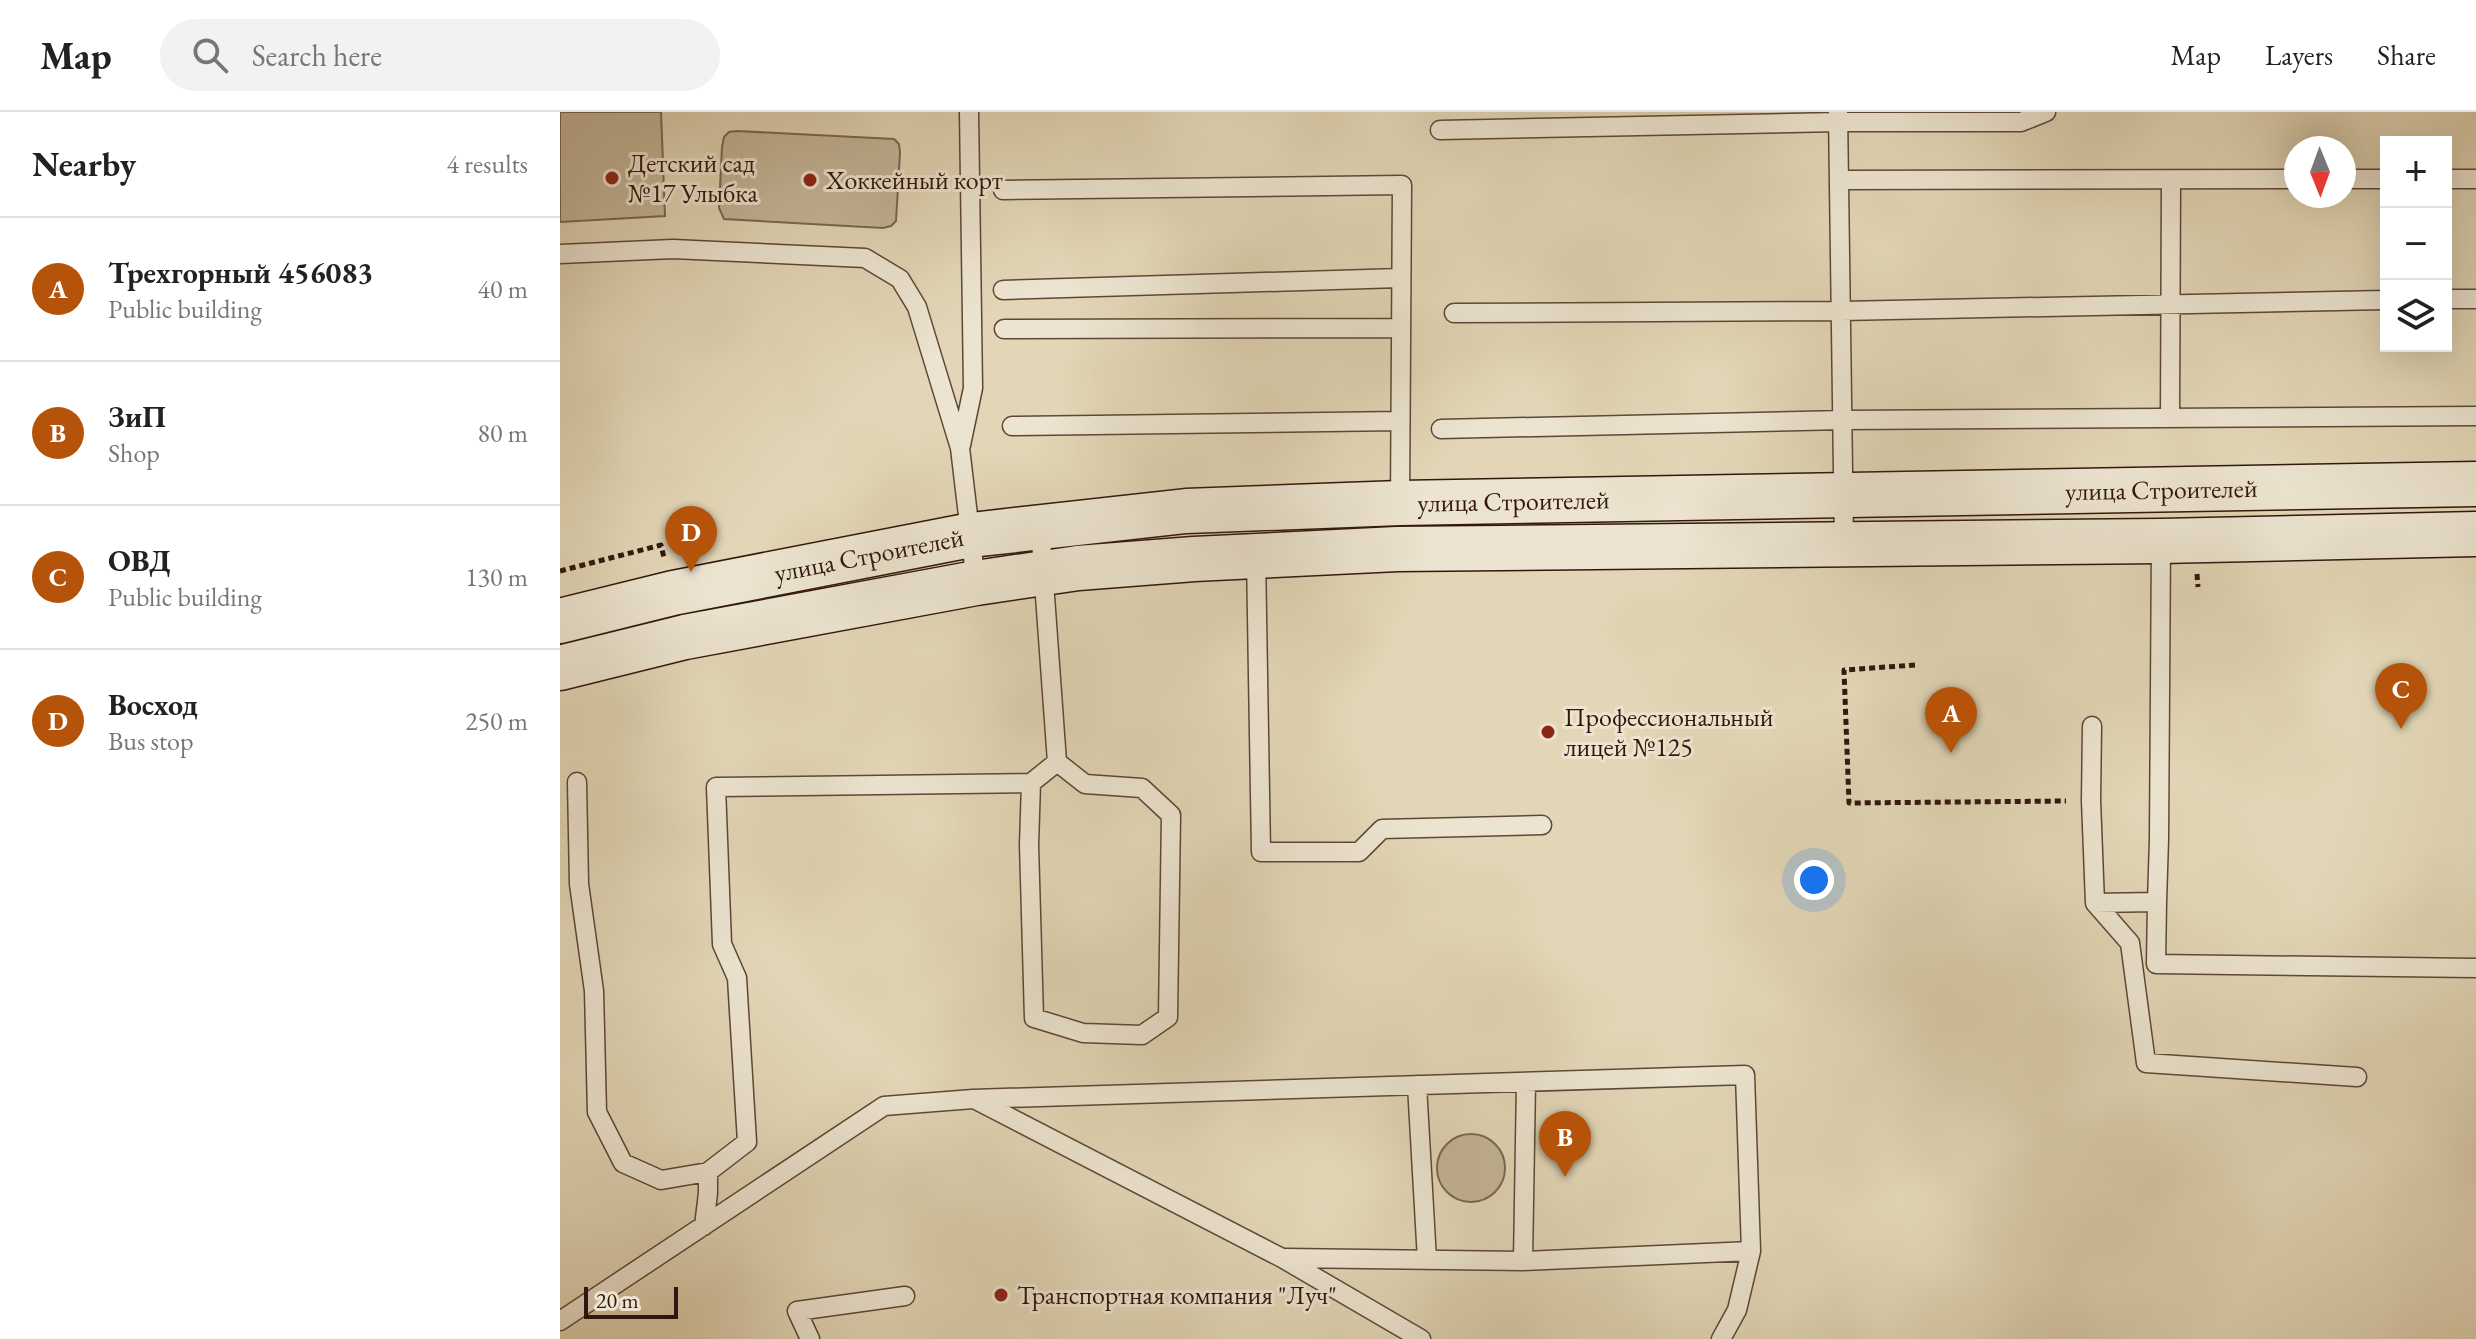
<!DOCTYPE html>
<meta charset="utf-8">
<style>
:root{--surface:#fff;--page:#f2f2f2;--text:#222;--muted:#767676;--line:#e0e0e0;--accent:#b45309}
body{margin:0;font-family:"EB Garamond",serif;background:var(--page);color:var(--text)}
.controls{position:absolute;right:24px;top:24px;display:grid;overflow:hidden;border-radius:0px;box-shadow:0 8px 32px #0002}
.controls button{width:72px;height:72px;display:grid;place-items:center;padding:0;border:0;border-bottom:2px solid var(--line);background:var(--surface);color:var(--text);font:40px sans-serif}
.compass{position:absolute;left:1724px;top:24px;width:72px;height:72px;border-radius:50%;background:var(--surface);box-shadow:0 8px 32px #0002;rotate:179deg}
.scale{position:absolute;left:24px;bottom:20px;width:94px;box-sizing:border-box;padding-left:8px;border:4px solid #32170e;border-top:0;font-size:22px;line-height:28px;white-space:nowrap;color:#32170e;-webkit-text-stroke:6px #ece4d0;paint-order:stroke}
.you{position:absolute;left:1254px;top:768px;width:28px;height:28px;margin:-20px;border:6px solid #fff;border-radius:50%;background:#1a73e8;box-shadow:0 0 0 12px #1a73e833}
.badge{display:grid;place-items:center;width:52px;height:52px;border-radius:50%;background:var(--accent);color:#fff;font-size:26px;font-weight:700}
.pin{position:absolute;translate:-50% -66px;filter:drop-shadow(0 2px 4px #0008)}
.pin::after{content:'';position:absolute;top:42px;width:28px;height:24px;background:inherit;clip-path:polygon(0 0,100% 0,50% 100%)}
.list{margin:0;padding:0;list-style:none}
h2{display:flex;justify-content:space-between;align-items:center;height:104px;margin:0;padding:0 32px;font-size:34px}
h2 small{font-size:26px;font-weight:400;color:var(--muted)}
.list li{display:grid;grid-template-columns:52px 1fr auto;gap:24px;align-items:center;box-sizing:border-box;height:144px;padding:0 32px;border-top:2px solid var(--line)}
.list b{display:block;font-size:30px;white-space:nowrap}
.list p{margin:0;font-size:26px;white-space:nowrap;color:var(--muted)}
.list em{font-size:26px;font-style:normal;color:var(--muted)}
.icon{flex:none;width:44px;height:44px;fill:none;stroke:currentColor;stroke-width:2;stroke-linecap:round;stroke-linejoin:round}
.map{position:relative;flex:none;width:1916px;height:1227px;overflow:hidden}
header{display:flex;align-items:center;gap:48px;box-sizing:border-box;height:112px;padding:0 40px;background:var(--surface);border-bottom:2px solid var(--line)}
header strong{font-size:38px}
nav{display:flex;gap:44px;margin-inline-start:auto;font-size:28px}
.search{width:560px;height:72px;background:var(--page);display:flex;align-items:center;gap:20px;box-sizing:border-box;padding:0 28px;border-radius:44px;color:var(--muted);font-size:30px}
main{display:flex}
aside{flex:1;background:var(--surface)}
.map>svg:first-child{display:block}
.green{fill:#c4b699;stroke:#7b6654;stroke-width:2}
.lines{fill:none;stroke-linecap:round;stroke-linejoin:round}
.lane-casing{stroke:#5e4738;stroke-width:21}
.secondary-casing{stroke:#32170e;stroke-width:47}
.path{stroke:#32170e;stroke-width:5;stroke-dasharray:6 4;stroke-linecap:butt}
.lane{stroke:#ece4d0;stroke-width:18}
.secondary{stroke:#ece4d0;stroke-width:44}
.poi-dot{fill:#8f2418;stroke:#ece4d0;stroke-width:3}
.labels{text-anchor:middle;stroke-width:6;stroke-linejoin:round;paint-order:stroke}
.poi-label{font-size:26px;fill:#32170e;stroke:#ece4d0;text-anchor:start}
.street-label{font-size:26px;fill:#32170e;stroke:#ece4d0}
</style>
<header>
<strong>Map</strong>
<div class="search"><svg class="icon" aria-label="search" viewBox="0 0 24 24"><circle cx="10" cy="10" r="6"/><path d="M15 15l6 6"/></svg>Search here</div>
<nav><a>Map</a><a>Layers</a><a>Share</a></nav>
</header>
<main>
<aside>
<h2>Nearby<small>4 results</small></h2>
<ul class="list">
<li><span class="badge">A</span><div><b>Трехгорный 456083</b><p>Public building</p></div><em>40 m</em></li>
<li><span class="badge">B</span><div><b>ЗиП</b><p>Shop</p></div><em>80 m</em></li>
<li><span class="badge">C</span><div><b>ОВД</b><p>Public building</p></div><em>130 m</em></li>
<li><span class="badge">D</span><div><b>Восход</b><p>Bus stop</p></div><em>250 m</em></li>
</ul>
</aside>
<div class="map">
<svg width="1916" height="1227" viewBox="0 0 1916 1227">
<rect width="100%" height="100%" fill="#e2d6b6"/>
<filter id="stains"><feTurbulence type="fractalNoise" baseFrequency=".0025" numOctaves="4"/><feColorMatrix values="0 0 0 0 .2 0 0 0 0 .09 0 0 0 0 .02 0 0 0 .5 -.17"/></filter>
<radialGradient id="worn" r=".72"><stop offset=".6" stop-color="#630" stop-opacity="0"/><stop offset="1" stop-color="#630" stop-opacity=".3"/></radialGradient>
<path class="green" d="M0,0H101L105,104L0,110Z
M177,19L334,27L339,32L340,40L336,109L331,114L323,116L164,107L159,96L162,35L164,25L169,20Z
M877 1056a34 34 0 1 1 68 0a34 34 0 1 1-68 0Z"/>
<g class="lines">
<g class="lane-casing">
<path id="lane" d="M1278,0L1284,432
M880,18L1278,10H1461L1486,0
M1784,67H1826
M1886,67H1916
M1279,68L1736,67
M443,78L842,73L840,391
M0,142L113,137L305,146L340,167L357,195L400,336L416,471
M443,178L840,166
M1886,187H1916
M894,201L1282,199L1826,188
M444,217L840,216
M1610,306L1611,68
M452,314L839,309
M881,317L1284,308L1916,304
M401,333L413,276L409,0
M696,444L701,740H799L822,717L982,713
M1532,614L1531,689L1535,791L1597,790L1599,727L1601,429
M17,670L19,772L34,879L37,1000L63,1051L101,1068L148,1060
M471,671L469,733L474,906L523,921L582,923L608,905L611,703L582,676L525,672L497,650L480,415
M1597,790L1596,852L1916,856
M1535,791L1570,831L1586,951L1797,965
M857,973L867,1148
M416,988L722,1146L861,1227
M144,1114L148,1081V1060L187,1030L177,866L162,832L156,675L471,671L497,650
M725,1146L963,1149L1191,1139
M963,1149L966,970
M0,1209L324,994L413,987L1185,963L1191,1139L1177,1198L1161,1227
M250,1227L237,1199L345,1184"/>
</g>
<g class="secondary-casing">
<g id="secondary">
<path id="s1" d="M0,509L113,481L411,423L626,399L840,391L1916,372"/>
<path d="M0,556L125,525L416,471L518,456L634,447L837,437L1601,429L1916,422"/>
</g>
</g>
<path class="path" d="M0,459L101,433L104,446
M1637,462L1638,475
M1355,553L1284,558L1289,691L1506,689"/>
<use href="#lane" class="lane"/>
<use href="#secondary" class="secondary"/>
</g>
<g class="poi-dot">
<circle cx="52" cy="66" r="8"/>
<circle cx="250" cy="68" r="8"/>
<circle cx="988" cy="620" r="8"/>
<circle cx="441" cy="1183" r="8"/>
</g>
<g class="labels">
<g class="poi-label">
<text x="68" y="60">Детский сад<tspan x="68" dy="30">№17 Улыбка</tspan></text>
<text x="266" y="77">Хоккейный корт</text>
<text x="1004" y="614">Профессиональный<tspan x="1004" dy="30">лицей №125</tspan></text>
<text x="457" y="1192">Транспортная компания "Луч"</text>
</g>
<g class="street-label">
<text dy="9" stroke="none"><textPath href="#s1" startOffset="1612">улица Строителей</textPath></text>
<text dy="9" stroke="none"><textPath href="#s1" startOffset="964">улица Строителей</textPath></text>
<text dy="9" stroke="none"><textPath href="#s1" startOffset="316">улица Строителей</textPath></text>
</g>
</g>
<rect width="100%" height="100%" filter="url(#stains)"/>
<rect width="100%" height="100%" fill="url(#worn)"/>
</svg>
<div class="controls">
<button>+</button>
<button>−</button>
<button><svg class="icon" aria-label="layers" viewBox="0 0 24 24"><path d="M12 4l9 5-9 5-9-5zM3 14l9 5 9-5"/></svg></button>
</div>
<svg class="compass" viewBox="-18 -18 36 36"><path d="M0-13l5 13h-10z" fill="#e53935"/><path d="M0 13l5-13h-10z" fill="#767676"/></svg>
<div class="scale">20 m</div>
<div class="you"></div>
<div class="pin badge" style="left:1391px;top:641px">A</div>
<div class="pin badge" style="left:1005px;top:1065px">B</div>
<div class="pin badge" style="left:1841px;top:617px">C</div>
<div class="pin badge" style="left:131px;top:460px">D</div>
</div>
</main>
